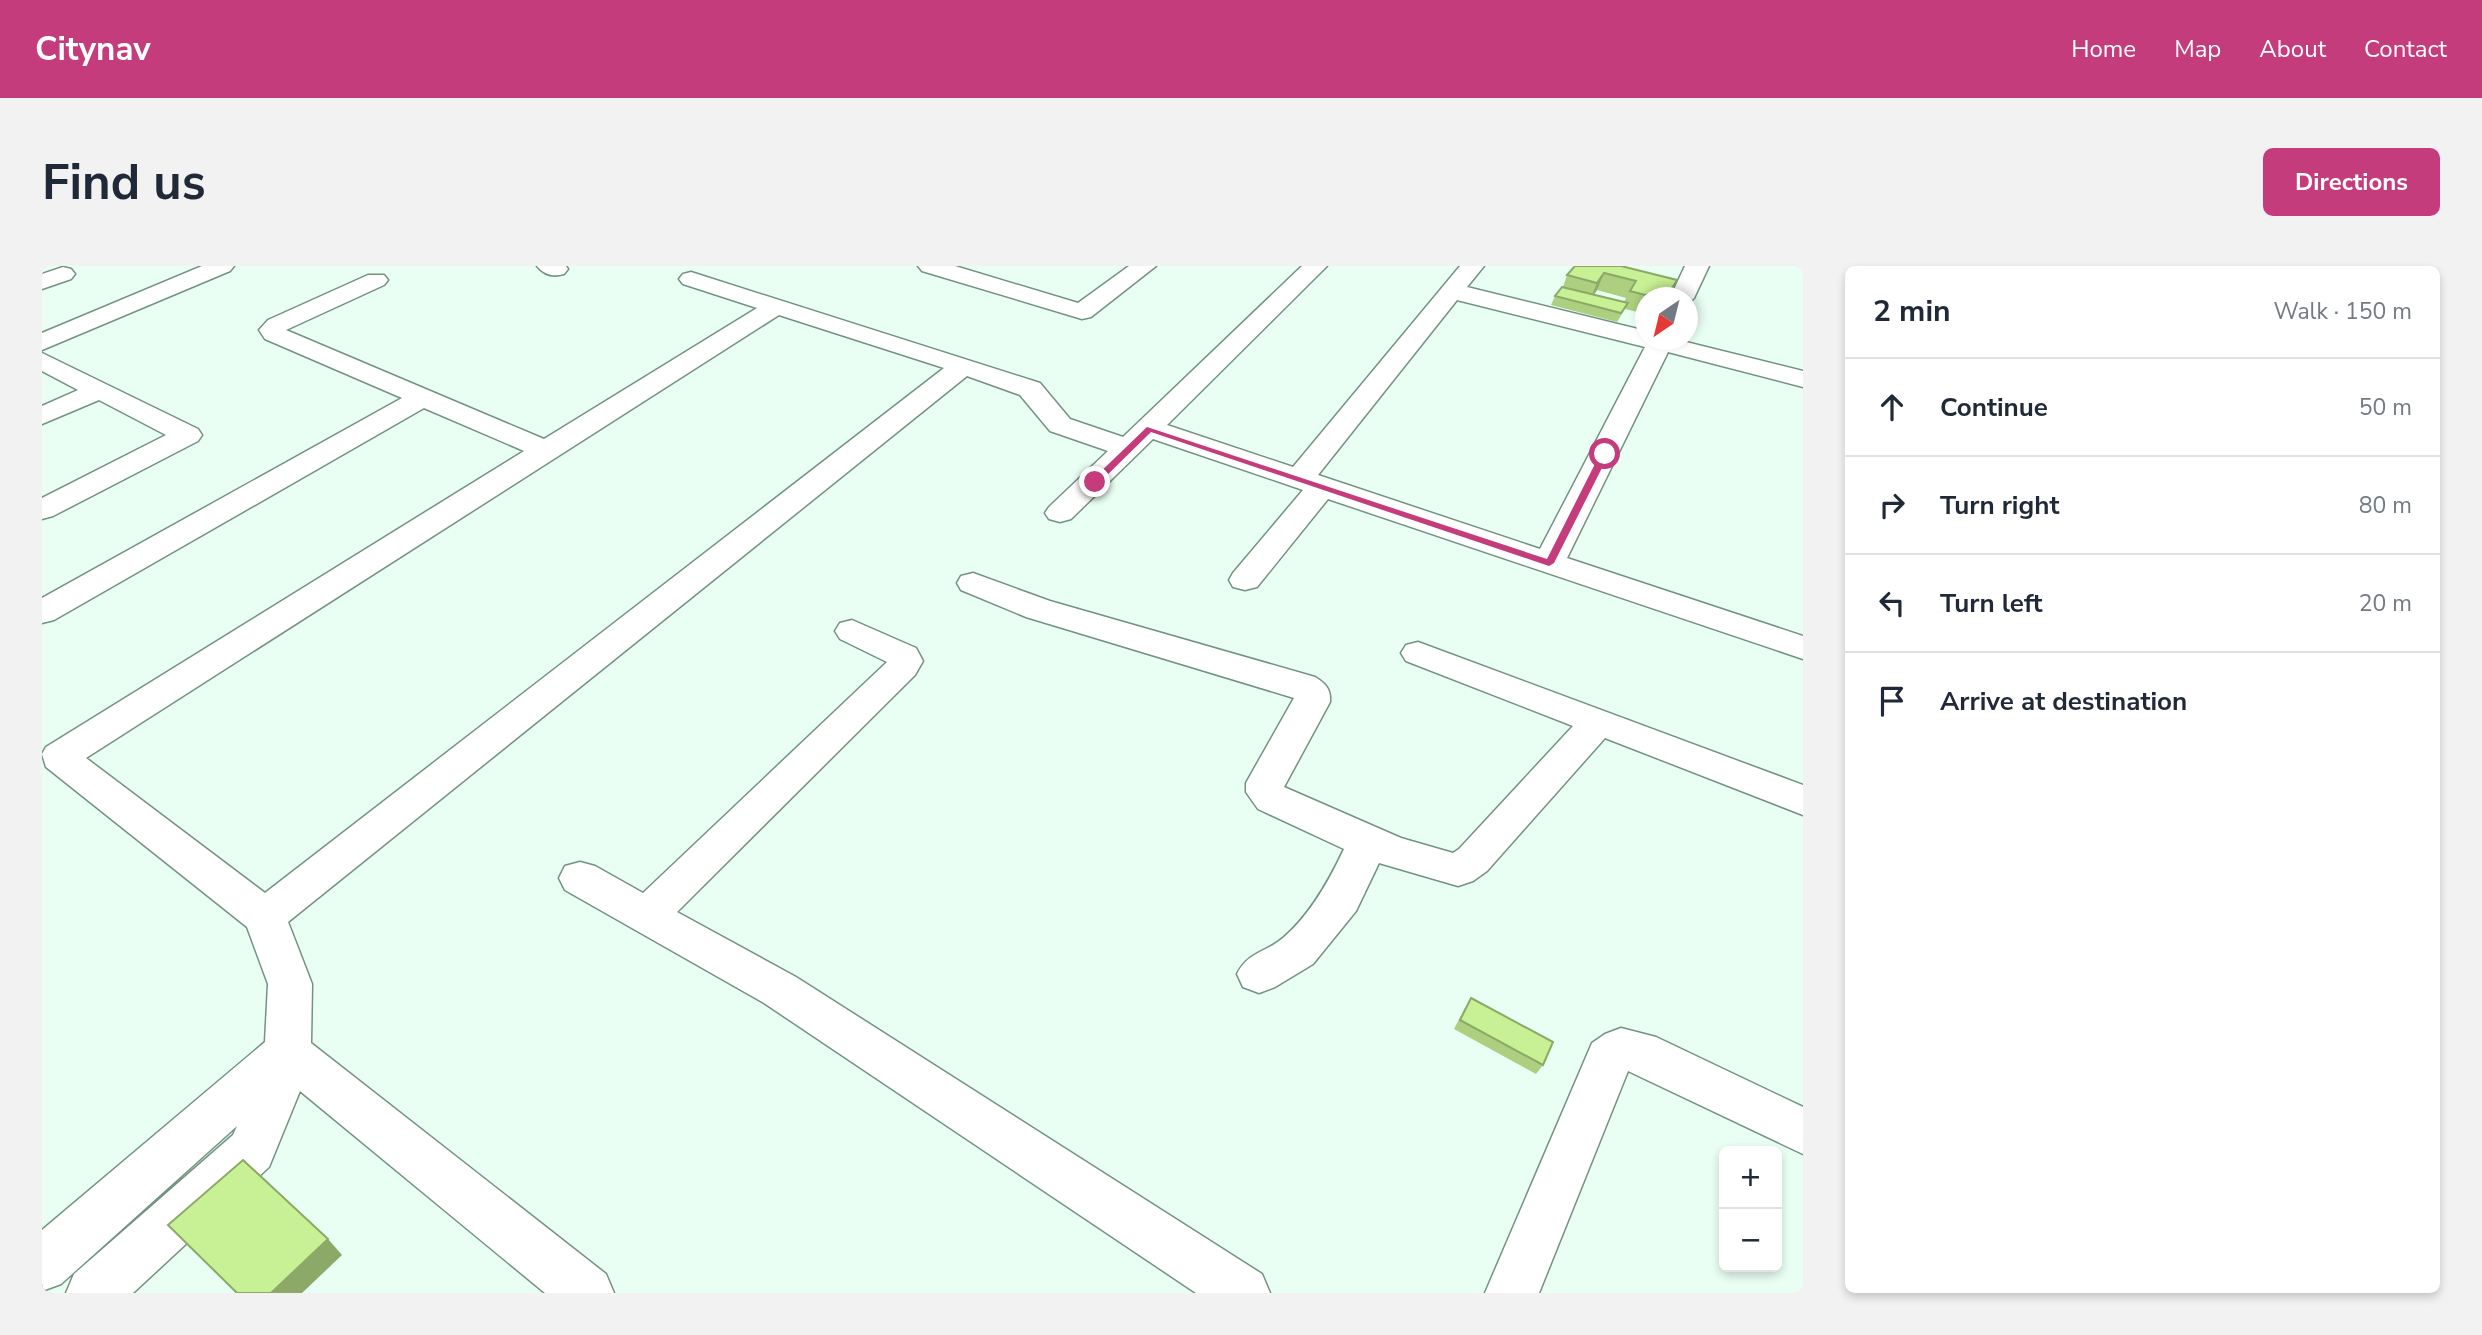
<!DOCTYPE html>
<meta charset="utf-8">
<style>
:root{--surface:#fff;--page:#f2f2f3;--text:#1f2937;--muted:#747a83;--line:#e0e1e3;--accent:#c43c7b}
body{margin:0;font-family:"Nunito Sans",sans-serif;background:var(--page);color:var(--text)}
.controls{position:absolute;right:21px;bottom:21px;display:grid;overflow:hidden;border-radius:10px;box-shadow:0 4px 10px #0003}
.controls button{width:63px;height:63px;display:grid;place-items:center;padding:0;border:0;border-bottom:2px solid var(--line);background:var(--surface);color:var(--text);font:35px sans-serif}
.compass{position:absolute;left:1593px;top:21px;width:63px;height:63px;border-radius:50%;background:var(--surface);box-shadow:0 4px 10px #0003;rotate:215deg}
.stop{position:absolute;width:21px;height:21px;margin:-16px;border:5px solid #c43c7b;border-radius:50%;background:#fff}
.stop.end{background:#c43c7b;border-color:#fff;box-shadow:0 2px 7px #0008}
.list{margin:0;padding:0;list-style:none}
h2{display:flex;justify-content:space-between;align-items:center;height:91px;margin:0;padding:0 28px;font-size:30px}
h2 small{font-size:23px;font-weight:400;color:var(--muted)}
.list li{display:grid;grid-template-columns:46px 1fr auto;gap:21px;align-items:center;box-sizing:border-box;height:98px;padding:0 28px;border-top:2px solid var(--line)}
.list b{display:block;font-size:26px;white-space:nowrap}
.list em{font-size:23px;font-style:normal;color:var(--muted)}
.icon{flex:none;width:38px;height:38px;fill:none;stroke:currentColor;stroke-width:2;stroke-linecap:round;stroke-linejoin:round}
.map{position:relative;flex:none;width:1761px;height:1027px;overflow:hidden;border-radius:10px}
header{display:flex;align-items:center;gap:42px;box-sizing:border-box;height:98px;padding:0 35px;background:var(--accent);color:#fff}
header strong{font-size:33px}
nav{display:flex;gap:38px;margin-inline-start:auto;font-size:24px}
.intro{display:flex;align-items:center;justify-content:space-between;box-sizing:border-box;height:168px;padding:0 42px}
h1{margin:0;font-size:49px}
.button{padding:18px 32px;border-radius:10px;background:var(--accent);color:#fff;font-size:24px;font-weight:700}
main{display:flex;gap:42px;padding:0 42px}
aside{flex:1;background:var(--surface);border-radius:10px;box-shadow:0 4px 10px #0003}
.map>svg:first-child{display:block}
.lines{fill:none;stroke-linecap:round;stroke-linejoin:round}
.street-casing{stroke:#739382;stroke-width:3}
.street{fill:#fff;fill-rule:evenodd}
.wall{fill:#accf80;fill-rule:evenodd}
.shaded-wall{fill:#8ca968}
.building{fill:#c8f195;stroke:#8ca968;stroke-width:2}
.route{fill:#c43c7b}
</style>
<header>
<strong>Citynav</strong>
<nav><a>Home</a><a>Map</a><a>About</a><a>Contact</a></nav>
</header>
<div class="intro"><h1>Find us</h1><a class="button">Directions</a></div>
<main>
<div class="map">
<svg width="1761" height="1027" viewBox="0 0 1761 1027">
<rect width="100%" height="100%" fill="#eafff3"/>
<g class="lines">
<g class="street-casing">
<path id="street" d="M160,0H192L188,5L0,84V67Z
M495,0H524L526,3L522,8C512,11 502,9 495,0Z
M876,0H913L1036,37L1087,0H1114L1049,51L1040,53L880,5Z
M1260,0H1285L1125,159L1251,201L1418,0H1442L1425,21L1604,65V74H1636L1761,105V121L1626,86L1525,292L1761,370V393L1286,233L1215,321L1203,324L1191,321L1187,314L1191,307L1261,224L1111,173L1029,253L1018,256L1007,253L1003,247L1007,241L1066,185L1008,165L978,129L925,110L246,656L270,718L269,777L564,1008L572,1027H503L258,825L227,901L91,1027H24L32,1008L191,869L195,860L19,1018L0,1025V964L223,776L226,718L205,661L4,501L0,488L4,481L482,185L382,142L12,354L0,357V332L360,132L223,73L217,64L226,54L326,9H342L346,14L342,19L244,64L502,173L715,42L641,18L637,13L641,8L649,6L998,117L1028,153L1081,171ZM1415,34L1603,81L1498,283L1276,209ZM737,49L902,102L223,627L44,492Z
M1643,0H1667L1652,32L1646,38V32H1628Z
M21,1L29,3L33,8L29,13L0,23V8Z
M0,87L156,163L160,169L156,175L11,250L0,253V232L124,169L57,134L0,158V140L36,124L0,105Z
M931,307L1008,335L1273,411C1284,418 1289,423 1288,436L1242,521L1359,572L1411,587L1417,583L1531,460L1364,395L1359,387L1364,379L1376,376L1761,519V549L1563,472L1445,605L1431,615L1416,620L1337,597L1314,645L1271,698L1233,721L1217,727L1201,721L1195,708C1206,686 1223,687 1241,672C1268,649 1287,615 1302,583L1216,543L1204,526V517L1252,432L984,351L919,324L915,317L919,310Z
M810,354L874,382L881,395L873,409L635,646L754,711L1220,1008L1228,1027H1154L722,737L523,624L517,612L523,600L538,596L553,600L601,627L845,396L798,373L793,365L798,357Z
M1579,762L1614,771L1761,841V888L1586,805L1497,1027H1443L1550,777L1563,768Z"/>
</g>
<use href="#street" class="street"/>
</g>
<path class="wall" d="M1579,0L1627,32H1604V48L1583,43L1575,56L1509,39L1513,30L1521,21L1525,9ZM1555,24L1584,32L1582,36L1552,29Z
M1423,742L1501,799L1494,808L1412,763Z"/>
<path class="shaded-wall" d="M1562,7L1555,24L1548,34L1555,17Z
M1635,14L1627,31L1624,32Z
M286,973L300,989L260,1027H229Z"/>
<path class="building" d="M1533,0H1579L1635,14L1624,32H1615L1588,25L1594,15L1562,7L1555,17L1525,9Z
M1520,21L1586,37L1579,47L1513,30Z
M1429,732L1511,776L1501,799L1418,754Z
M201,894L286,973L229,1027H195L126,959Z"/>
<path class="route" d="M1105,161L1505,293L1558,188L1563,185L1567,188L1512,297L1507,300L1109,166L1056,218H1050V214Z"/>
</svg>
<div class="controls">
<button>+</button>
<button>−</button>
</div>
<svg class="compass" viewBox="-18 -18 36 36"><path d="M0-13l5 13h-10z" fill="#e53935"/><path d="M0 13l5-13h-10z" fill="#747a83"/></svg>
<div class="stop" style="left:1563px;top:188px"></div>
<div class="stop end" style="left:1053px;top:216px"></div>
</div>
<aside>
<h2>2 min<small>Walk · 150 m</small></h2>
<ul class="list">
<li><svg class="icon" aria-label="ahead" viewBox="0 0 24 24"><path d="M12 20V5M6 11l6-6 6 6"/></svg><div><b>Continue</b></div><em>50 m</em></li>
<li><svg class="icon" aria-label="right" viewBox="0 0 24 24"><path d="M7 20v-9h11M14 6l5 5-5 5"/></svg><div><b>Turn right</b></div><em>80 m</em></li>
<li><svg class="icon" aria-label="left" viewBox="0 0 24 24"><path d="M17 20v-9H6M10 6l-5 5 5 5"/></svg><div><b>Turn left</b></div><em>20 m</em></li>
<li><svg class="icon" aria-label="arrive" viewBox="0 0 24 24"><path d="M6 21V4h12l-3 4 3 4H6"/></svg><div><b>Arrive at destination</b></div></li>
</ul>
</aside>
</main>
